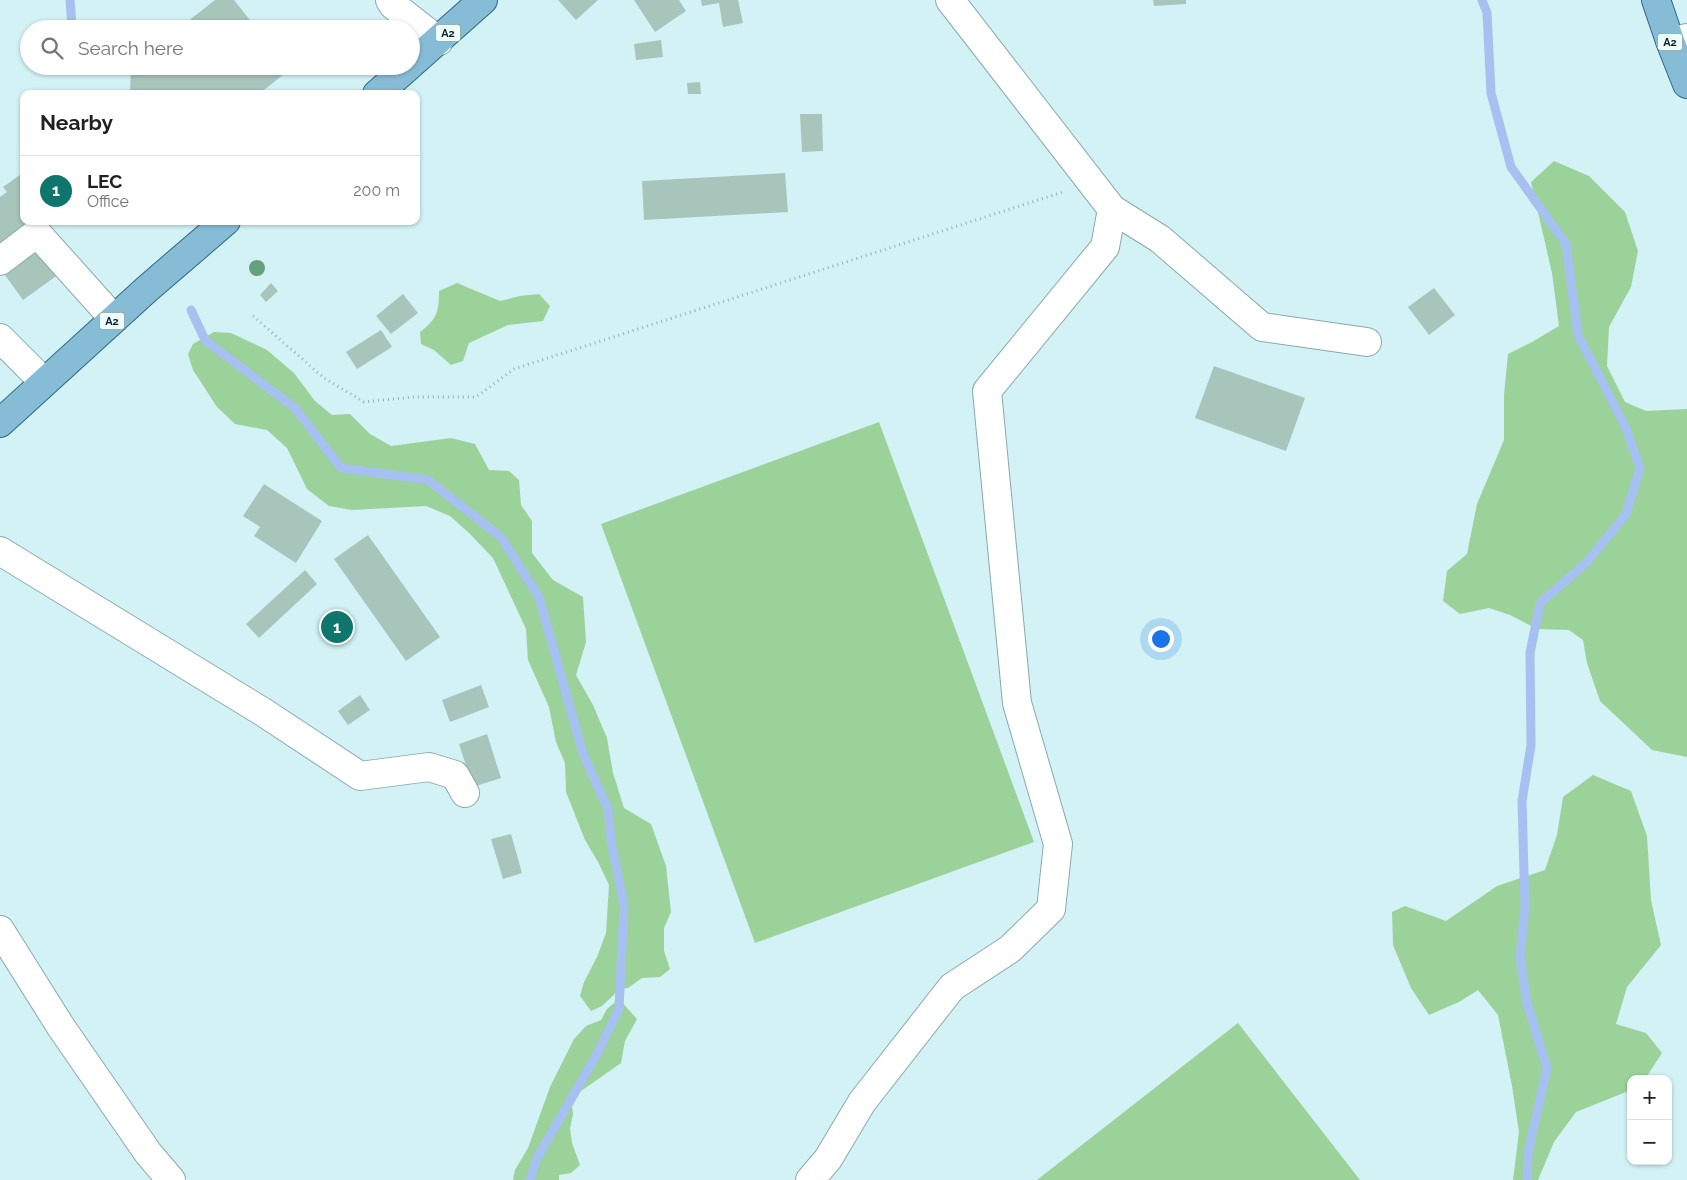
<!DOCTYPE html>
<meta charset="utf-8">
<style>
:root{--surface:#fff;--page:#f2f2f2;--text:#202124;--muted:#757577;--line:#e0e0e0;--accent:#0f766e}
body{margin:0;font-family:Raleway,sans-serif;background:var(--page);color:var(--text)}
.controls{position:absolute;right:15px;bottom:15px;display:grid;overflow:hidden;border-radius:10px;box-shadow:0 1px 4px #0004}
.controls button{width:45px;height:45px;display:grid;place-items:center;padding:0;border:0;border-bottom:1px solid var(--line);background:var(--surface);color:var(--text);font:25px sans-serif}
.you{position:absolute;left:1160px;top:638px;width:18px;height:18px;margin:-12px;border:4px solid #fff;border-radius:50%;background:#1a73e8;box-shadow:0 0 0 8px #1a73e833}
.badge{display:grid;place-items:center;width:32px;height:32px;border-radius:50%;background:var(--accent);color:#fff;font-size:16px;font-weight:700}
.pin{position:absolute;translate:-50% -50%;border:2px solid #fff;box-shadow:0 1px 5px #0006}
.list{margin:0;padding:0;list-style:none}
h2{display:flex;justify-content:space-between;align-items:center;height:65px;margin:0;padding:0 20px;font-size:21px}
h2 small{font-size:16px;font-weight:400;color:var(--muted)}
.list li{display:grid;grid-template-columns:32px 1fr auto;gap:15px;align-items:center;box-sizing:border-box;height:70px;padding:0 20px;border-top:1px solid var(--line)}
.list b{display:block;font-size:19px;white-space:nowrap}
.list p{margin:0;font-size:16px;white-space:nowrap;color:var(--muted)}
.list em{font-size:16px;font-style:normal;color:var(--muted)}
.icon{flex:none;width:28px;height:28px;fill:none;stroke:currentColor;stroke-width:2;stroke-linecap:round;stroke-linejoin:round}
.map{position:relative;flex:none;width:1687px;height:1180px;overflow:hidden}
.search{position:absolute;background:var(--surface);box-shadow:0 1px 4px #0004;left:20px;top:20px;width:400px;height:55px;display:flex;align-items:center;gap:12px;box-sizing:border-box;padding:0 18px;border-radius:28px;color:var(--muted);font-size:19px}
.panel{position:absolute;background:var(--surface);box-shadow:0 1px 4px #0004;left:20px;top:90px;width:400px;height:135px;border-radius:10px}
.map>svg:first-child{display:block}
.green{fill:#9bd29a}
.lines{fill:none;stroke-linecap:round;stroke-linejoin:round}
.stream{stroke:#a6c0f1;stroke-width:9}
.building{fill:#a8c5bc}
.minor-casing{stroke:#8ba9ac;stroke-width:30}
.major-casing{stroke:#2a6885;stroke-width:30}
.path{stroke:#96b0b2;stroke-width:3;stroke-dasharray:1 4;stroke-linecap:butt}
.minor{stroke:#fff;stroke-width:28}
.major{stroke:#87bcd7;stroke-width:28}
.tree{fill:#65a07b}
.labels{text-anchor:middle;stroke-width:4.5;stroke-linejoin:round;paint-order:stroke}
.shield{fill:#eafdff;stroke:#536162;stroke-width:1}
.shield-label{font-size:11px;font-weight:bold;fill:#121e1f}
</style>
<div class="map">
<svg width="1687" height="1180" viewBox="0 0 1687 1180">
<rect width="100%" height="100%" fill="#d2f2f5"/>
<path class="green" d="M1554,161L1589,176L1625,212L1638,251L1631,287L1609,327L1607,366L1625,402L1646,411L1687,409V757L1652,750L1600,701L1587,663L1583,640L1569,630L1537,629L1510,615L1489,608L1460,614L1443,601L1447,571L1467,554L1477,504L1504,440V395L1508,354L1532,342L1559,326L1552,273L1531,182Z
M457,283L500,301L520,296L539,294L550,306L543,321L508,325L469,343L463,361L451,365L434,350L421,344L420,332C437,319 439,312 439,291Z
M214,332L231,333L267,350L294,373L315,401L332,415L350,414L370,434L391,446L451,438L475,444L489,470L509,471L519,480L521,505L532,521V553L553,580L583,597L586,642L576,675L593,705L607,738L613,773L624,808L651,824L666,866L671,912L664,928V951L670,969L660,977L642,978L628,988L620,989L602,1006L591,1011L580,996L584,982L597,957L606,933L609,885L598,862L585,840L566,792L565,763L556,742L549,707L528,660L526,629L493,558L469,533L450,516L426,506L352,510L329,506L307,489L287,448L267,430L235,424L217,407L193,370L188,354L193,344Z
M879,422L1034,842L755,943L601,524Z
M1593,775L1631,791L1647,836L1651,900L1661,945L1627,987L1616,1024L1646,1033L1662,1053L1645,1079H1631V1090L1576,1112L1554,1142L1538,1180H1513L1519,1132L1512,1086L1498,1015L1478,990L1459,1002L1429,1015L1411,988L1393,945L1392,912L1405,906L1446,921L1497,886L1545,870L1557,835L1563,797Z
M619,999L637,1019L625,1041L621,1063L571,1098L573,1114L570,1128L572,1143L580,1165L571,1173L559,1175V1180H513L515,1170L528,1148L550,1087L574,1039L586,1026L601,1020L607,1009Z
M1238,1023L1360,1180H1037Z"/>
<g class="lines">
<path class="stream" d="M70,0L72,28
M1482,0L1487,13L1491,93L1511,167L1566,244L1578,335L1625,426L1640,468L1626,514L1587,562L1540,603L1530,653L1531,745L1522,801L1525,908L1520,957L1527,1003L1547,1068L1528,1153L1527,1180
M191,310L205,340L295,408L341,468L428,480L501,537L539,597L583,754L608,809L611,840L624,906L619,1009L596,1056L537,1158L530,1180"/>
</g>
<path class="building" d="M215,0H234L257,29H178Z
M558,0H598L576,20Z
M634,0H679L686,11L655,32Z
M701,0H738L743,23L723,27L719,3L702,6Z
M1153,0H1186V4L1154,6Z
M661,40L663,57L636,60L634,44Z
M131,66H286L289,70L259,94H130Z
M700,82L701,94H688L687,83Z
M800,114H822L823,151L802,152Z
M24,172V221H43L73,264L23,300L0,268V197L7,192L3,187Z
M785,173L788,212L644,220L642,181Z
M271,283L278,291L266,302L260,295Z
M1434,288L1455,315L1429,335L1408,307Z
M403,294L418,313L391,334L376,316Z
M381,330L392,347L357,369L346,352Z
M1214,366L1305,398L1286,451L1195,418Z
M264,484L322,521L296,563L254,536L260,527L243,516Z
M368,535L440,637L406,661L334,559Z
M305,570L317,584L259,638L246,624Z
M481,685L489,707L450,722L442,700Z
M360,695L370,710L348,725L338,711Z
M487,734L501,778L473,787L459,744Z
M511,834L522,873L503,879L491,839Z"/>
<g class="lines">
<g class="minor-casing">
<path id="minor" d="M390,0L393,5L439,41
M950,0L1112,209L1160,239L1262,327L1367,342
M1670,41L1687,38
M0,261L37,233L114,319
M0,338L44,382
M0,551L263,712L360,776L429,767L455,775L465,793
M0,930L61,1027L148,1153L171,1180
M810,1180L828,1159L862,1102L952,987L1010,949L1051,909L1058,844L1017,703L987,391L1105,247L1112,209"/>
</g>
<g class="major-casing">
<path id="major" d="M1656,0L1670,41L1687,84
M411,64L483,0
M377,94L409,66
M0,423L147,289L226,221"/>
</g>
<path class="path" d="M253,316L324,378L364,402L413,397H476L514,369L1063,192"/>
<use href="#minor" class="minor"/>
<use href="#major" class="major"/>
</g>
<circle class="tree" cx="257" cy="268" r="8"/>
<g class="labels">
<g class="shield">
<rect x="435.5" y="24.5" width="25" height="17" rx="4"/>
<rect x="1657.5" y="33.5" width="25" height="17" rx="4"/>
<rect x="99.5" y="312.5" width="25" height="17" rx="4"/>
</g>
<g class="shield-label">
<text x="448" y="37">A2</text>
<text x="1670" y="46">A2</text>
<text x="112" y="325">A2</text>
</g>
</g>
</svg>
<div class="controls">
<button>+</button>
<button>−</button>
</div>
<div class="you"></div>
<div class="pin badge" style="left:337px;top:627px">1</div>
<div class="search"><svg class="icon" aria-label="search" viewBox="0 0 24 24"><circle cx="10" cy="10" r="6"/><path d="M15 15l6 6"/></svg>Search here</div>
<section class="panel">
<h2>Nearby<small></small></h2>
<ul class="list">
<li><span class="badge">1</span><div><b>LEC</b><p>Office</p></div><em>200 m</em></li>
</ul>
</section>
</div>
